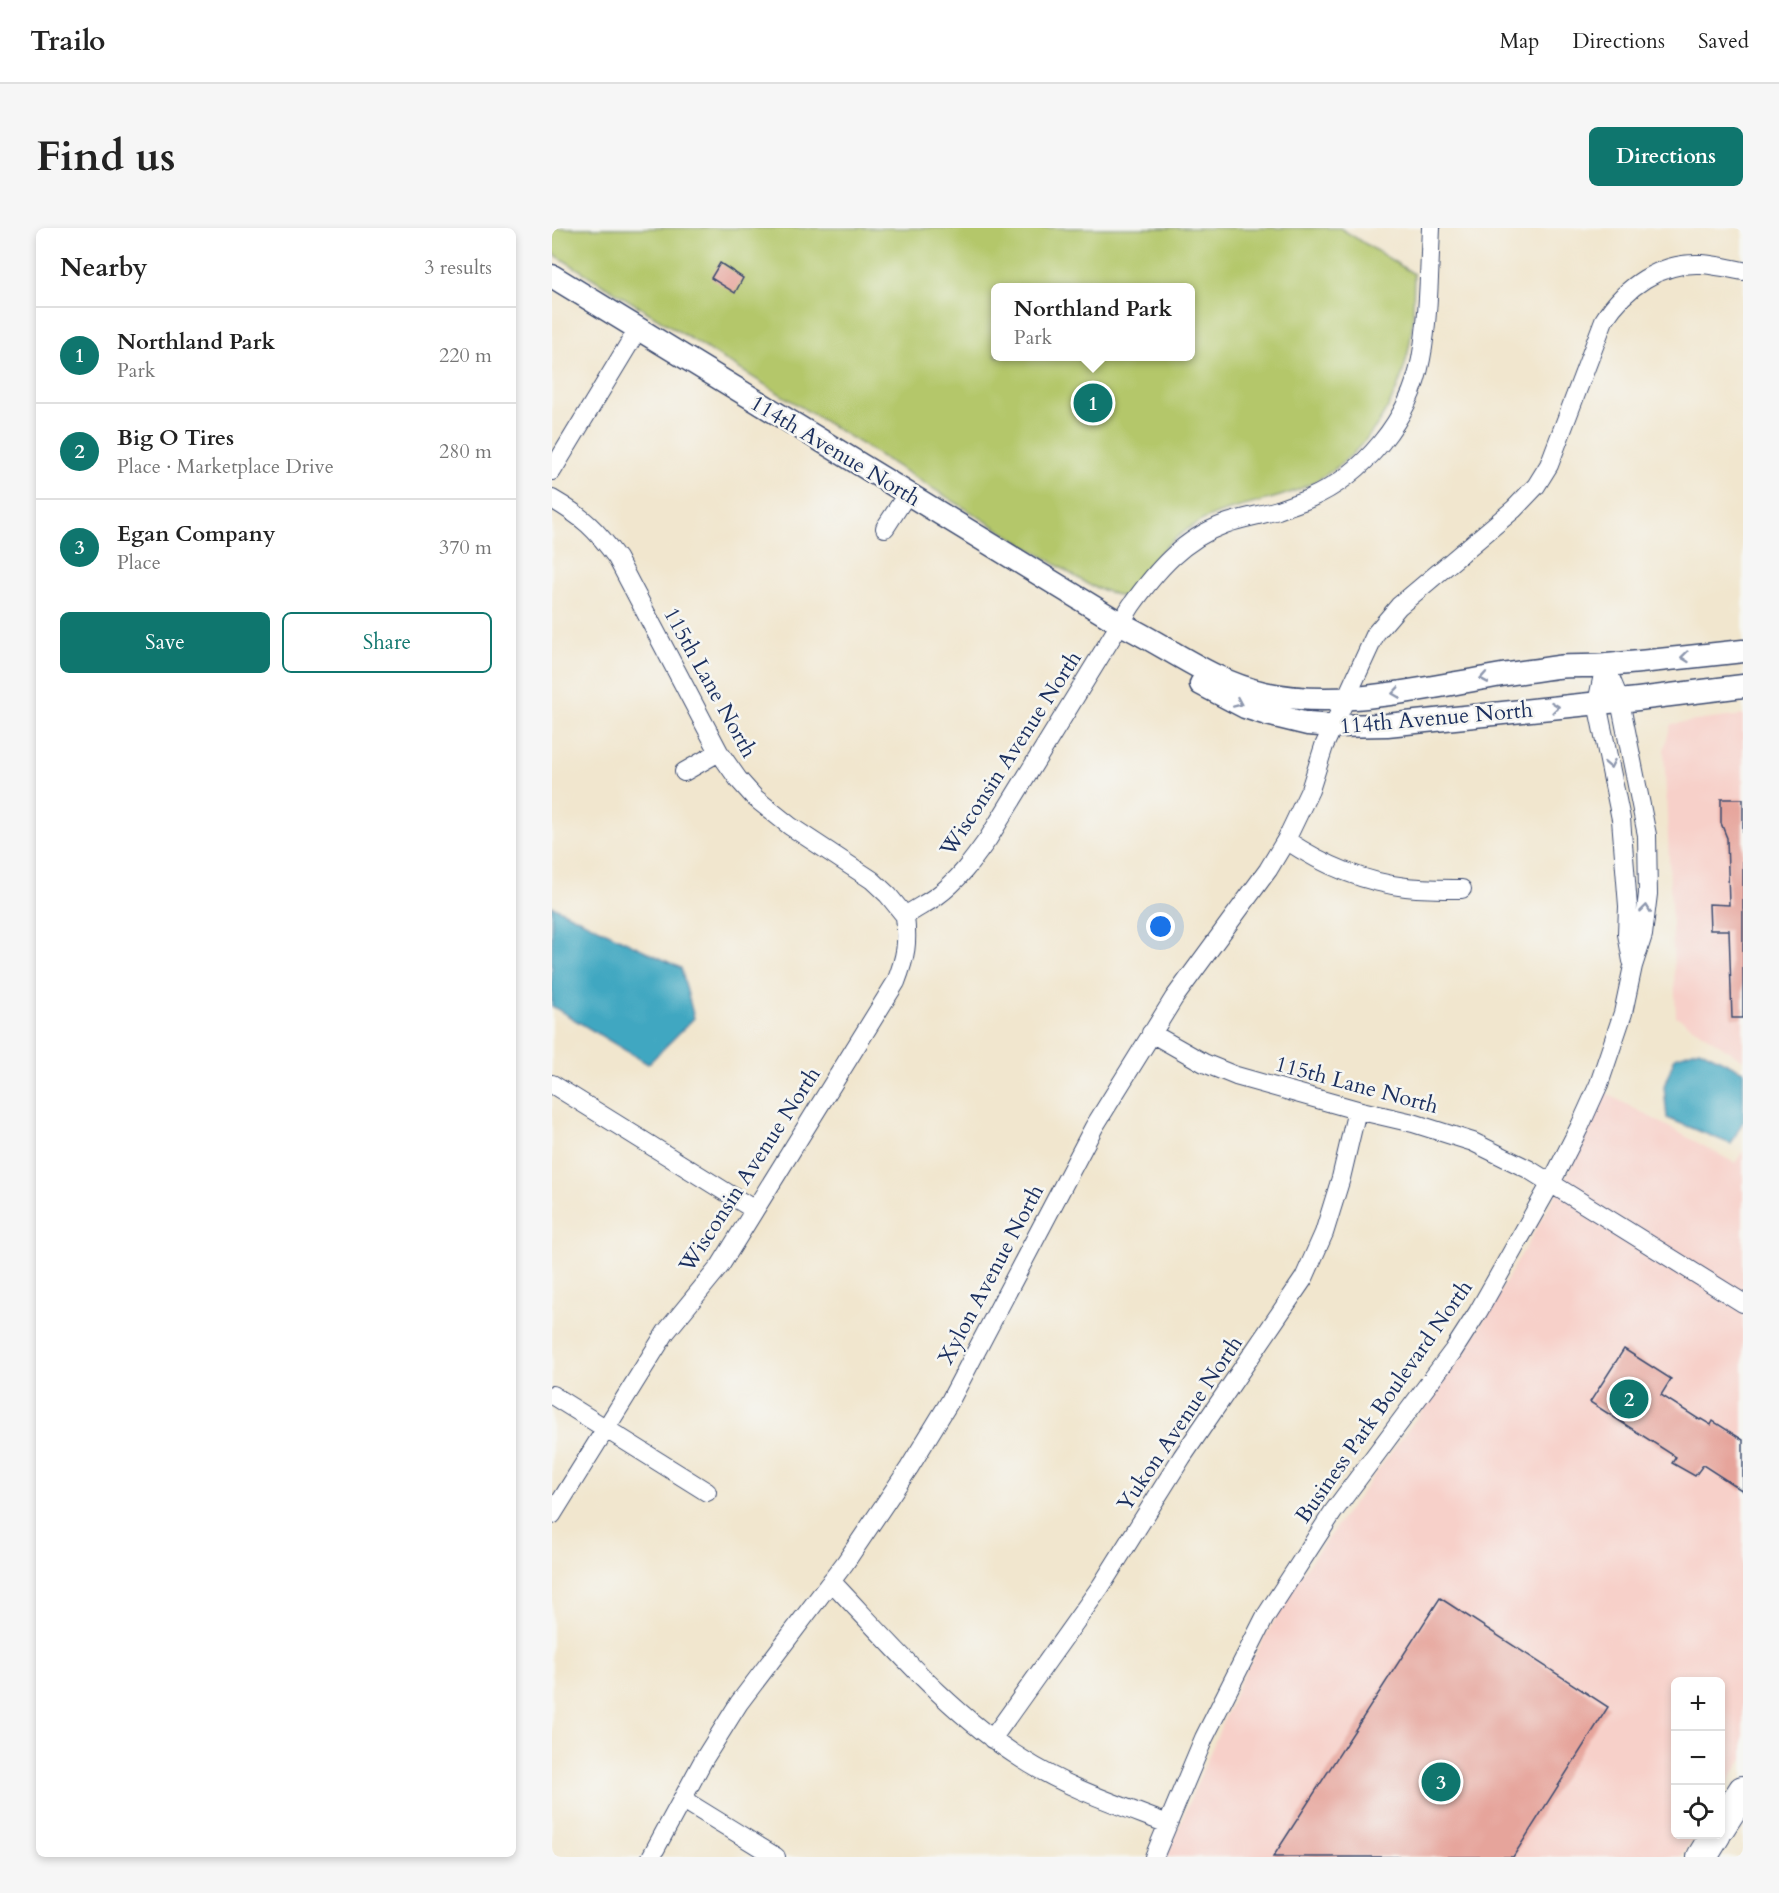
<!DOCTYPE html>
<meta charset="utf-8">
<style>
:root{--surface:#fff;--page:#f6f6f6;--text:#222;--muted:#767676;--line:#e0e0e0;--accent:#0f766e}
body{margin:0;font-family:Cardo,serif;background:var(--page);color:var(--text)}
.controls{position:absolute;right:18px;bottom:18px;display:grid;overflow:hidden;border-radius:9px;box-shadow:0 3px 9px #0003}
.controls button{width:54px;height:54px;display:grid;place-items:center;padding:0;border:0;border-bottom:2px solid var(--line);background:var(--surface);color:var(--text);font:30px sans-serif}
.you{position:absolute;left:609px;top:699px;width:21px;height:21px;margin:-15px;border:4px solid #fff;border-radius:50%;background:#1a73e8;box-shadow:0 0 0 9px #1a73e833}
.badge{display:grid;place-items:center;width:39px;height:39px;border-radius:50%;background:var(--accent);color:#fff;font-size:20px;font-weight:700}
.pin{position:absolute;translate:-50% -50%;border:3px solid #fff;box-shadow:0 2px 6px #0006}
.popup{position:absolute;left:439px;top:55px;width:204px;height:78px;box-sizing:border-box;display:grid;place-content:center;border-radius:9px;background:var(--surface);filter:drop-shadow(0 2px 4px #0005);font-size:20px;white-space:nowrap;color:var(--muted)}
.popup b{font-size:22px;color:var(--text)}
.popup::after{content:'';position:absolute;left:50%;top:100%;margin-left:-12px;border:12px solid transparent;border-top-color:var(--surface)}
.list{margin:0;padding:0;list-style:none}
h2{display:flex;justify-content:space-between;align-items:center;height:78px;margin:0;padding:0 24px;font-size:26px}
h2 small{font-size:20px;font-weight:400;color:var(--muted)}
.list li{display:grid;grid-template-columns:39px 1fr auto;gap:18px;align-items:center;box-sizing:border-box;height:96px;padding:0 24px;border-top:2px solid var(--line)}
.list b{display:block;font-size:22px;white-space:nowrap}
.list p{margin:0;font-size:20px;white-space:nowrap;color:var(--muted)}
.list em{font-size:20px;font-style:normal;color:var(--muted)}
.actions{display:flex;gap:12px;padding:18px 24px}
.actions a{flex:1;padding:14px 0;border:2px solid var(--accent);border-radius:9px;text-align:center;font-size:21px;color:var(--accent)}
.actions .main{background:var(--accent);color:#fff}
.icon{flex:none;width:33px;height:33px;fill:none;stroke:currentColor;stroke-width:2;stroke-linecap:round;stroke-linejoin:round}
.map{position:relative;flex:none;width:1191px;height:1629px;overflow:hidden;border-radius:9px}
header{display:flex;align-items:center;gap:36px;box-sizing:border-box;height:84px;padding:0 30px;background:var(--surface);border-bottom:2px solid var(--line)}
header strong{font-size:28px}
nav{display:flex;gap:33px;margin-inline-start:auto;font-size:21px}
.intro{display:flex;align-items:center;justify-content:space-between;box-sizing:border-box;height:144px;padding:0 36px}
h1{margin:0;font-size:42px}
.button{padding:15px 27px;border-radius:9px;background:var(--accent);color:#fff;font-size:21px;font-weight:700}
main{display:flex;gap:36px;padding:0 36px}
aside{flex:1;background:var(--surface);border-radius:9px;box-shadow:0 3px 9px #0003}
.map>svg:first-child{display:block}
.built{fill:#f7d0c9}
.green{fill:#b4c76a;stroke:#687b64;stroke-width:1.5;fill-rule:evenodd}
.water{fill:#41a7c1;stroke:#2e6b90;stroke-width:1.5}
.building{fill:#e6a49b}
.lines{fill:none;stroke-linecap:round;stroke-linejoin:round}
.minor-casing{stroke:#3b4a6f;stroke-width:20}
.tertiary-casing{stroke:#3b4a6f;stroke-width:25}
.trunk-casing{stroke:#3b4a6f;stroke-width:32}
.minor{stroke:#fff;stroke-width:18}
.tertiary{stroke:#fff;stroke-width:22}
.trunk{stroke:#fff;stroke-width:30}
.oneway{stroke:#8d97ae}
.labels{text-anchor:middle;stroke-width:5;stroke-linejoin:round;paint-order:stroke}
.street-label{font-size:22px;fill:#1b2f5e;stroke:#f6f6f2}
</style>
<header>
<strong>Trailo</strong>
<nav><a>Map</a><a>Directions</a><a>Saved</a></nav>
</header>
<div class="intro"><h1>Find us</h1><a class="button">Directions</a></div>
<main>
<aside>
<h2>Nearby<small>3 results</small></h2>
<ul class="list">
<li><span class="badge">1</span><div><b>Northland Park</b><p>Park</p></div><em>220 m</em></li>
<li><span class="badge">2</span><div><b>Big O Tires</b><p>Place · Marketplace Drive</p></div><em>280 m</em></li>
<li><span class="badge">3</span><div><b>Egan Company</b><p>Place</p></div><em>370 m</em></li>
</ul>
<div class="actions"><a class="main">Save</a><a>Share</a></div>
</aside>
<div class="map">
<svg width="1191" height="1629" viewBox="0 0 1191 1629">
<rect width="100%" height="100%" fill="#f6f6f2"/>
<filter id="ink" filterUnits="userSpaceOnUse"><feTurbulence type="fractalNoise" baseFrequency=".0167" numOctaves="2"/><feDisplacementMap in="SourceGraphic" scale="12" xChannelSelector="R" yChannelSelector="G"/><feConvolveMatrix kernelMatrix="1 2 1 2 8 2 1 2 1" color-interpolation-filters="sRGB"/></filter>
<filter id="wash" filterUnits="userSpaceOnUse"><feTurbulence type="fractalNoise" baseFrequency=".008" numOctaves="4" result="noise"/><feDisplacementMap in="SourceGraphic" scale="24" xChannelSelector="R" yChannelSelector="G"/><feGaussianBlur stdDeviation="1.35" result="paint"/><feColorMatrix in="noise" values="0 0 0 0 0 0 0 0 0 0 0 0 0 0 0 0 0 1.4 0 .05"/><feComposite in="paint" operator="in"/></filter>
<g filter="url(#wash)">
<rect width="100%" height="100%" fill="#f1e6ce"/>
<path class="built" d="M1191,487V832L1124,788L1112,521L1119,496Z
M1052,864L1183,935L1191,923V1530L1169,1566L1168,1454H1124V1606L1143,1607L1129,1629H614L690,1449L747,1349L914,1123L1020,938Z"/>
<path class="green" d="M0,0H788L862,46C861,68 862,92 858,114C848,176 810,232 752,259C725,272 693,276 665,286C624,301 596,335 571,369L537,357L0,25ZM444,60H638V128H444Z"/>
<path class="water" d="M0,678L129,740L142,790L96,836L0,778Z
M1147,821L1191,843V893L1179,916L1115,890L1112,858L1123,829Z"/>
<g id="blocks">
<path class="building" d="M168,35L191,50L183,65L159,50Z
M1169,571H1191V790H1180L1177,702H1158L1157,676L1177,677L1175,610L1169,595Z
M1072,1121L1119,1151L1109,1167L1148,1192L1149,1191L1159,1197L1161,1193L1191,1212V1263L1151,1237L1143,1248L1120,1235L1124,1229L1038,1174Z
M888,1370L1056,1479L961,1629H721Z"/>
</g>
</g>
<g filter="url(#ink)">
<use href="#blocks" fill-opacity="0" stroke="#3b4a6f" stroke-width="1.5"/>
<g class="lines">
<g class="minor-casing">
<path id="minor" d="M0,243L86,101
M0,271C31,289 44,301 65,330L167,524L186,551L203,570L238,598L320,652L336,667L353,688
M333,300L355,266
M1053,437L1045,475L1069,591L1076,678L1075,706L1080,733
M132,544L167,524
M734,612C770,636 811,654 854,659C873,661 892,661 910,661
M353,688C363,681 375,675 385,668C406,653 421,632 436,611L579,378C604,343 631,311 673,296C690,290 709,287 726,282C736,278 746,275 756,271C812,247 858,191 869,131C877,89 877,43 879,0
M599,805L652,835L684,848L805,882L861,895L921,914L976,941L1191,1075
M0,856L201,981
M0,1167L155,1264
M0,1287L114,1104L168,1038L344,754C354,728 356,715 353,688
M279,1353C337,1414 399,1487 470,1531C515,1560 567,1577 616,1596
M440,1511L549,1358L630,1229L752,1050L772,1005L789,950L805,882
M130,1571L224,1629
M99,1629L152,1531L187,1475L293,1335L357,1240L398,1173L542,899L622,770L716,642L734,612L758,562L772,518L824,405L847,378L962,281L984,258L997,237L1052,92C1073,59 1108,34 1149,36C1163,37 1177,40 1191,43
M602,1629L652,1510L713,1389L781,1284L901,1123L926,1084L999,955L1028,898L1047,856L1071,785L1081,738L1091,707L1096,666L1095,607L1068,473L1053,437"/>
</g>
<g class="tertiary-casing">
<path id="tertiary" d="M0,48L569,396C617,419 660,454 712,465C785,481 861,462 933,450C957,445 981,443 1005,439C1022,437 1039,439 1055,437C1100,433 1146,428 1191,423
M649,456L693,479L715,486L756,496L781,498L835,497L1086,471L1191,458"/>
</g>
<g class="trunk-casing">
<path id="trunk" d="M1168,1599L1191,1563
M1150,1629L1164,1606"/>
</g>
<use href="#minor" class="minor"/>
<use href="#tertiary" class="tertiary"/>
<use href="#trunk" class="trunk"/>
</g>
<defs><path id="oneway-chevron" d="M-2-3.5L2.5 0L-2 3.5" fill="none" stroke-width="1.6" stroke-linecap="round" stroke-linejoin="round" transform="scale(1.5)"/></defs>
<g class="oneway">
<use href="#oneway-chevron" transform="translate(1133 429) rotate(174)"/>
<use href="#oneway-chevron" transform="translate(932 450) rotate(170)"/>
<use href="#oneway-chevron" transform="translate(844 465) rotate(172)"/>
<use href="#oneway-chevron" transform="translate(686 475) rotate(24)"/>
<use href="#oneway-chevron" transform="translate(1003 479) rotate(-6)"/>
<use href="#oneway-chevron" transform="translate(1058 536) rotate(79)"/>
<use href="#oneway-chevron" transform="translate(1094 681) rotate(-83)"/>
</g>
</g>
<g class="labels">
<g class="street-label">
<text transform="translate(284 222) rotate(31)" y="8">114th Avenue North</text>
<text transform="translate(159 454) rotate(61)" y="8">115th Lane North</text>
<text transform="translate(884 489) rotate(-5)" y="8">114th Avenue North</text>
<text transform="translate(458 525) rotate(-57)" y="8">Wisconsin Avenue North</text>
<text transform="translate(805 856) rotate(15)" y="8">115th Lane North</text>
<text transform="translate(197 941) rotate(-57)" y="8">Wisconsin Avenue North</text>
<text transform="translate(438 1046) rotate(-62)" y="8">Xylon Avenue North</text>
<text transform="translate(831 1173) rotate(-55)" y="8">Business Park Boulevard North</text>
<text transform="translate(627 1195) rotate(-56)" y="8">Yukon Avenue North</text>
</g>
</g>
</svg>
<div class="controls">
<button>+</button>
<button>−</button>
<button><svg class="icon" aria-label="locate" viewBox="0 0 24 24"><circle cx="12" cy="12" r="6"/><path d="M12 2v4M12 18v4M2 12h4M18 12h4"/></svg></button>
</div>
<div class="you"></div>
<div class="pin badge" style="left:541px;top:175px">1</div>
<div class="popup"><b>Northland Park</b>Park</div>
<div class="pin badge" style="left:1077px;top:1171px">2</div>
<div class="pin badge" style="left:889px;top:1554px">3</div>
</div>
</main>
